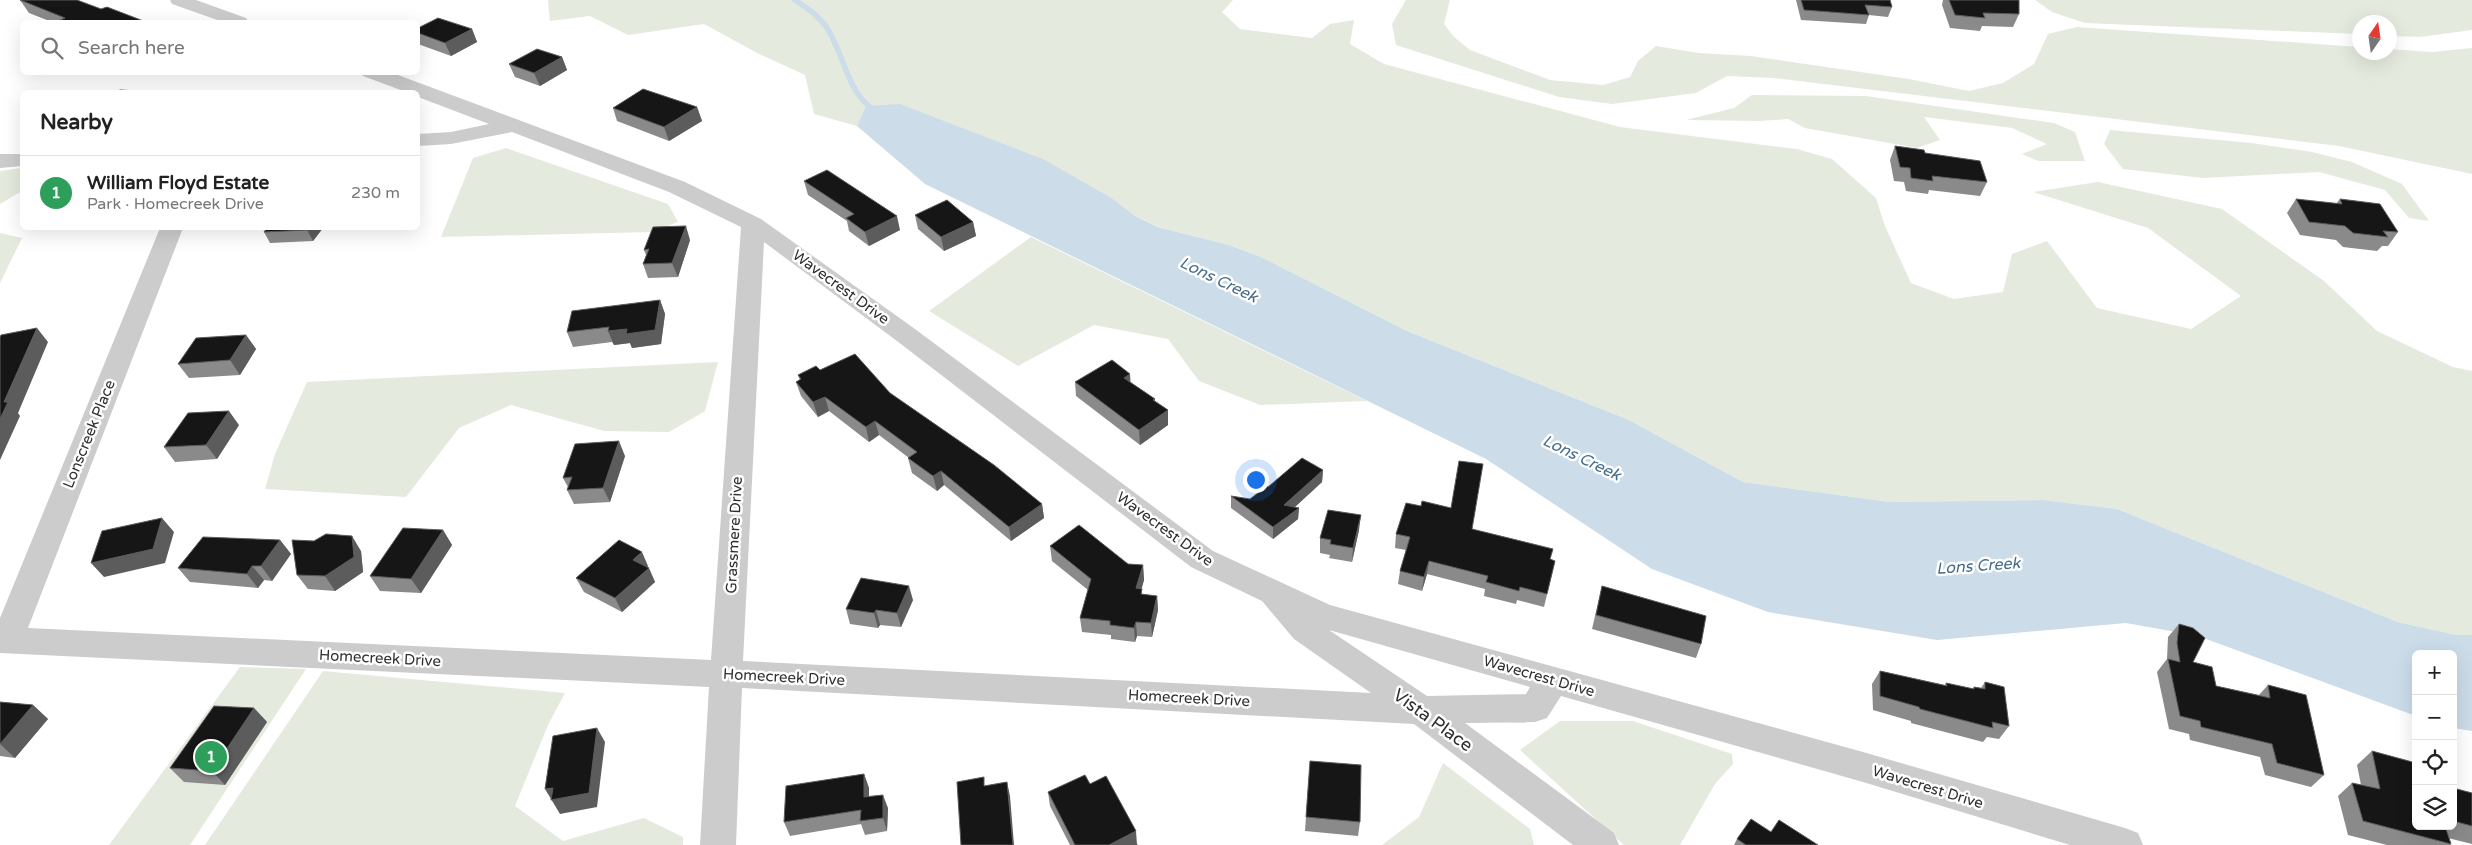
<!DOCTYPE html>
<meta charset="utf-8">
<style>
:root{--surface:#fff;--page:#f2f2f2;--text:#222;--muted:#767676;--line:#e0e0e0;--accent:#1a73e8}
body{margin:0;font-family:"Varela Round",sans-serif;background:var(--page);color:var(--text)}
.controls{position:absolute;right:15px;bottom:15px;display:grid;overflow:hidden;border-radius:8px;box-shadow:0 5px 20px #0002}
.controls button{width:45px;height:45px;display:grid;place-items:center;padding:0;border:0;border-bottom:1px solid var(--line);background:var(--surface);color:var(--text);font:25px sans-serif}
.compass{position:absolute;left:2352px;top:15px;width:45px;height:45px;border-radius:50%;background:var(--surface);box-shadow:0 5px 20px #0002;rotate:13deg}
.you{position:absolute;left:1255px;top:479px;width:18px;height:18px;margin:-12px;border:4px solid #fff;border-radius:50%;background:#1a73e8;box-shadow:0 0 0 8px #1a73e833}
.badge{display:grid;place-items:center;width:32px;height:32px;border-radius:50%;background:var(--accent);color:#fff;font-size:16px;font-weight:700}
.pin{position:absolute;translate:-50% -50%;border:2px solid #fff;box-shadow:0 1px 5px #0006}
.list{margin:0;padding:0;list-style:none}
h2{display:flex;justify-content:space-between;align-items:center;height:65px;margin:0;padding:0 20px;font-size:21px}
h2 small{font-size:16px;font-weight:400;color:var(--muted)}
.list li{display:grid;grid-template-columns:32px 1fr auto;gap:15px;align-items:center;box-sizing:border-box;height:75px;padding:0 20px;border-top:1px solid var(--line)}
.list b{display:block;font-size:19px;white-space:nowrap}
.list p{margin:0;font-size:16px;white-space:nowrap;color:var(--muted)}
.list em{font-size:16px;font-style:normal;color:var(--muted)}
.icon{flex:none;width:28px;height:28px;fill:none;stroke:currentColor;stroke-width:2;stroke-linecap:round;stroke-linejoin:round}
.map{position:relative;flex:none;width:2472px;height:845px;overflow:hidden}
.search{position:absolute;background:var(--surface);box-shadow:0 5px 20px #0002;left:20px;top:20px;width:400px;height:55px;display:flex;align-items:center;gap:12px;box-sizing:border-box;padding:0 18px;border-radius:8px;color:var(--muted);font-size:19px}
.panel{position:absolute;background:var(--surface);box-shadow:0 5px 20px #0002;left:20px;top:90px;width:400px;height:140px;border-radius:8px}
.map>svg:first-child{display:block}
.green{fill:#e4ebde}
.water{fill:#ccdce9}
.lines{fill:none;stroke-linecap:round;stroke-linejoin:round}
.stream{stroke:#ccdce9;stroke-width:5.5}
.minor{fill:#ccc;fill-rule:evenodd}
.wall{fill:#8a8a8a}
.shaded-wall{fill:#5c5c5c}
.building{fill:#161616;stroke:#5c5c5c}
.labels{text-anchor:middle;stroke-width:5;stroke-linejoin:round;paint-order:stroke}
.street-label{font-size:15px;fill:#2f2f2f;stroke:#fff}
.water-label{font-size:16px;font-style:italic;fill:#446c8a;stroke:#fff}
.near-street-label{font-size:18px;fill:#2f2f2f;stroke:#fff}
</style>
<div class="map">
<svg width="2472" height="845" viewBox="0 0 2472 845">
<rect width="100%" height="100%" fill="#fff"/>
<path class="green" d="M548,0H1233L1222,12L1240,29L1312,38L1330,24L1354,20L1350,44L1384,64L1620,127L1797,149L1832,159L1876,198L1885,226L1911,283L1954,299L2003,292L2012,254L2047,241L2097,308L2191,329L2241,296L2148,228L2033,192L2098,182L2222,209L2324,281L2377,331L2453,367L2472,371V635H2456L2398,622L2117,509L2044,500L1890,502L1743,482L1629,420L1407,331L1261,257L1229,245L1159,227L1135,216L1113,199L866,106L857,126L814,114L805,75L759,54L704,24L628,35L590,16L550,21Z
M1406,0H1450L1444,24L1454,37L1470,50L1550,80L1603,85L1630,77L1638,61L1656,46L1699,53L1751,56L1909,79L1969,91L2003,83L2034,64L2048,34L2077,27L2359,47L2360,52H2390V49L2432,52L2472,48V174L2339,146L1773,78L1727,76L1696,93L1612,104L1559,97L1396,45L1392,24Z
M2035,0H2472V30L2420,37L2390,36V22H2360L2359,34L2085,23L2052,12Z
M1752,95L1866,96L2054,123L2075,132L2085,161H2038L2022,154L2047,144L2012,128L1924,117L1940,140L1917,148L1805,128L1788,119L1760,121L1686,120L1734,108Z
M2110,130L2252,143L2312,152L2352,162L2402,184L2429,221L2409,218L2385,190L2319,172L2203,178L2123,169L2104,144Z
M506,148L668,204L678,222L652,232L441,237L473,158Z
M22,168V191L0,204V171Z
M0,233L22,238L0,283Z
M1031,237L1367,401L1260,405L1199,381L1168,339L1094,325L1018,366L929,311Z
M718,362L705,411L669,432L604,431L511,405L459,428L406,497L265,489L275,454L307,382Z
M240,667L306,669L190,845H109Z
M323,671L565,693L548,725L515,806L563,841L644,818L683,837V845H205Z
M1560,721H1633L1732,754L1733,764L1715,784L1680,845H1624L1520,750Z
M1443,763L1530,829L1534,845H1382L1419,817Z"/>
<path class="water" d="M900,104L1045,160L1113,199L1135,216L1158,227L1229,245L1261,257L1407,331L1629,420L1743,482L1890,502L2044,500L2117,509L2398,622L2456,635H2472V731L2453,728V654H2416V716L2198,636L2126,623L1937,640L1768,612L1652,569L1486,459L925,184L857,126L866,106Z"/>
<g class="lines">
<path class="stream" d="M795,0C807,8 819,16 827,28C845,56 846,91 875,111"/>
<path class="minor" d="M170,0H196L246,18L249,22H223L172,4Z
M360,72H390L685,182L761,219L915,329L1213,551L1330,605L1863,752L2125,828L2138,833L2143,845H2070L1863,782L1561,696L1547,718L1535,722L1465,723L1614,833L1619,845H1573L1414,724L742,688L736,845H700L709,687L0,653V618L160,228H183L28,628L711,660L741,227L669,192L512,132L451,144L418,146V134L451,132L489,124L418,97V92H406L363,76ZM764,242L897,341L1191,567L1262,601L1294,639L1371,693L743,661ZM1329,630L1530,687L1526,694L1427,696Z
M0,154H22V166L0,168Z"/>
</g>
<path class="wall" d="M20,0L101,9L146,22H52L29,13Z
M1796,0H1890L1892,7L1888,17L1869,15L1866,24L1801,20Z
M1943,0H2019V14L2013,27L1982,26L1980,31L1950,28L1942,5Z
M418,28L472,29L477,42L451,56L418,44Z
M562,57L567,70L540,86L515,77L509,64Z
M697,107L702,121L669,141L617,121L613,108Z
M1895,146L1925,153L1987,182L1980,196L1929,190L1928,194L1906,191L1904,182L1894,181L1890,160Z
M804,181L900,230L869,246L849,231L847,221L808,195Z
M2296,199L2336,204L2340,199L2398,232L2388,246H2382L2377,251L2343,247L2336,240L2300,235L2287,213Z
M915,215L973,222L976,236L944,251L918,229Z
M323,228L313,241L270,243L264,232Z
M690,240L678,277L648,278L643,264L646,255L644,250Z
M660,300L665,314L661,344L632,348L630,343L614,345L612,342L573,347L567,332Z
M246,335L256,349L240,375L189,378L178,364Z
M820,370L890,393L1042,504L1044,518L1011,541L944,485L937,491L912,473L908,458H909L879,435L869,442L829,411L818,417L801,396L796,382L800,380L798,375Z
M1130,374V382L1155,399V401L1168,410V425L1140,445L1076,396L1075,382Z
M239,425L217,459L175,462L164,447Z
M625,456L610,502L574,504L567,490L568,487L563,478Z
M1323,470L1322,482L1295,507L1299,508L1298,519L1273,539L1231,508V496L1250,499L1268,487Z
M1421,506L1451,508L1472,529L1555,561L1544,607L1517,600L1516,604L1484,596L1485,589L1427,574L1422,591L1398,584L1400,571L1406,550L1395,548L1396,534Z
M443,530L452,545L421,593L380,591L370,576Z
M1359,530L1352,562L1329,558L1330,555L1320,553V538Z
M280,540L291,554L272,581L264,580L258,588L190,582L178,568Z
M1050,546L1128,564L1143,565L1144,580L1141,589L1142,594L1157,596L1158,610L1152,637L1137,636L1135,642L1111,639V635L1082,632L1080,618L1088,590L1052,561Z
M361,551L363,572L335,591L308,589L297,575Z
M648,566V567L655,582L622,612L584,592L576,578Z
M1602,586L1701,644L1696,658L1592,629Z
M913,600L901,627L880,625L878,628L850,624L846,609Z
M2179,624L2193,662L2216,686L2259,695L2268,685L2324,775L2311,787L2265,775L2260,757L2190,740L2189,734L2169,729L2157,672L2167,659L2168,637Z
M1880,671L1945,685L1946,683L1973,689L1974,687L1981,688L1985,682L2009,726L1999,739L1987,737L1983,742L1911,723V721L1873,710L1872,684Z
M0,702L33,705L48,719L15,758L0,756Z
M254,708L267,722L225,785L184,782L170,768Z
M2372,751L2416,826H2453V788L2472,793V844L2448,838L2451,844L2450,845H2387L2348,835L2338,796L2352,783L2361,785L2357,765Z
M1310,761L1360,822L1358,836L1305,831Z
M864,774L869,788V797L888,808L887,831L865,835L861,824L790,836L784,822Z
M1090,784L1138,845H1070L1050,806L1048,792Z
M1771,832L1818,845H1734L1737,839Z"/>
<path class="shaded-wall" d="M472,29L477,42L451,56L445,43Z
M562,57L567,70L540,86L534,73Z
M697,107L702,121L669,141L664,127Z
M897,216L900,230L869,246L865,232Z
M973,222L976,236L944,251L941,237Z
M686,226L690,240L678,277L672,263Z
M309,228H323L313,241L307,230Z
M660,300L665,314L661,344L632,348L630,343L614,345L608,331L627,329Z
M37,328L48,342L18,413L20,416L0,460V419L4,402Z
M246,335L256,349L240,375L230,360Z
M1130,374L1131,389L1124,378Z
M825,397L829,411L818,417L813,402Z
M1168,410V425L1140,445L1139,430Z
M229,411L239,425L217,459L206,445Z
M875,421L879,435L869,442L866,427Z
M619,441L625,456L610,502L603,488Z
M1323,470L1322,482L1284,517V505Z
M941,471L944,485L937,491L933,476Z
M1042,504L1044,518L1011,541L1009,527Z
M1299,508L1298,519L1273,539V527Z
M1361,515L1359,530L1352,562L1353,548Z
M162,518L174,532L165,563L104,577L91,563Z
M443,530L452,545L421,593L411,579Z
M352,536L361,551L363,572L335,591L325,576Z
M280,540L291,554L272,581L261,566Z
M642,552L648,566L640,574L633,560Z
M1429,561L1427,574L1422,591L1424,577Z
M1143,565L1144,580L1138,603L1136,588Z
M252,566L264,580L258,588L247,574Z
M649,568L655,582L622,612L615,598Z
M909,586L913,600L901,627L897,613Z
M1157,596L1158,610L1152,637L1151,623Z
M876,610L880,625L878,628L874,613Z
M1136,622L1137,636L1135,642L1134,628Z
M33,705L48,719L15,758L0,744Z
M254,708L267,722L225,785L212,771Z
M597,728L605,742L597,807L560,814L545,789L553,788Z
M864,774L869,788V811L864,797Z
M1007,782L1010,796L1014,845H1013Z
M883,795L888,808L887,831L883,818Z
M1136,831L1137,845H1109Z"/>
<path class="building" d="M20,0H77L101,9L107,7L146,22H61L58,21L65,18Z
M1801,0H1890L1892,7L1865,5L1869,15L1804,10Z
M1949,0H2019V14L1983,13L1985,18L1955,15Z
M438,18L472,29L445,43L418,33V28Z
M537,49L562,57L534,73L509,64Z
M643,89L697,107L664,127L613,108Z
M120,90L155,92H116Z
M1895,146L1924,150L1925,153L1980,161L1987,182L1932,176L1933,181L1911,178L1910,168L1900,167Z
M827,170L897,216L865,232L846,218L854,214L804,181Z
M2296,199L2342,204L2340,199L2380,204L2398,232L2383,231L2388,237L2353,233L2345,226L2309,222Z
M947,200L973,222L941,237L915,215Z
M686,226L672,263L643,264L649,249L644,250L653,227Z
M267,228H309L307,230L264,232Z
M660,300L655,330L626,334L627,329L608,331L609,327L567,332L572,311Z
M37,328L4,402H8L0,419V337L1,335Z
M246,335L230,360L178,364L196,338Z
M855,354L890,393L994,465L1042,504L1009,527L941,471L933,476L908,458L917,452L875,421L866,427L825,397L813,402L796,382L801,379L798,375L816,366L820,370Z
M1112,360L1130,374L1124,378L1155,399L1153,400L1168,410L1139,430L1075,382Z
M229,411L206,445L164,447L188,413Z
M619,441L603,488L567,490L572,477L563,478L575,444Z
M1302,458L1323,470L1284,505L1299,508L1273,527L1231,496L1250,499L1267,486L1268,487Z
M1459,461L1483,464L1472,529L1553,549L1550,559L1555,561L1547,594L1520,587L1519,591L1486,582L1488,576L1429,561L1424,577L1400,571L1410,537L1396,534L1406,503L1421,506L1422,501L1451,508Z
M1328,510L1361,515L1353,548L1330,544L1331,540L1320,538Z
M162,518L153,549L91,563L102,531Z
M1079,525L1128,564L1143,565L1136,588L1142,589L1141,594L1157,596L1151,623L1136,622L1134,628L1110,625V621L1080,618L1091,579L1050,546Z
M403,528L443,530L411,579L370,576Z
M326,534L352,536L354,557L325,576L297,575L292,540L314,541Z
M203,537L280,540L261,566H252L247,574L178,568Z
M619,540L642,552L633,560L649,568L615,598L576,578Z
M861,578L909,586L897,613L876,610L874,613L846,609Z
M1602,586L1706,616L1701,644L1596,615Z
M2179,624L2193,628L2205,638L2193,662L2212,667L2216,686L2270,698L2268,685L2306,695L2324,775L2277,763L2272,744L2201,727L2200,721L2180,716L2168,659L2180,662L2177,643Z
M1880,671L1947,686L1946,683L1974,689V687L1985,689V682L2004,687L2009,726L1992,722L1993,728L1920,709L1919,707L1880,696Z
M0,702L33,705L0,744Z
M214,706L254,708L212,771L170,768Z
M597,728L589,793L551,800L553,788L545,789L553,736Z
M2372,751L2416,763V826H2445L2451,844L2363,821L2352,783L2380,789Z
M1310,761L1361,765L1360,822L1306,817Z
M864,774V797L883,795V818L860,821L861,810L784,822L786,786Z
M1085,775L1090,784L1106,776L1136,831L1109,845H1075L1048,792Z
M984,777V786L1007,782L1013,845H961L957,782Z
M2453,788L2472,793V826L2453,821Z
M1751,819L1771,832L1779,820L1818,845H1746L1737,839Z"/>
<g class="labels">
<g class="street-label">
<text transform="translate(841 287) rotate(36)" y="5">Wavecrest Drive</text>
<text transform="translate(89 434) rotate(-68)" y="5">Lonscreek Place</text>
<text transform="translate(1165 529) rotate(36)" y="5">Wavecrest Drive</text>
<text transform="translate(734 535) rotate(-87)" y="5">Grassmere Drive</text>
<text transform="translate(380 658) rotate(3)" y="5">Homecreek Drive</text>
<text transform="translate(1539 676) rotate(16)" y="5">Wavecrest Drive</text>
<text transform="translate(784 677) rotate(3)" y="5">Homecreek Drive</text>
<text transform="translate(1189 698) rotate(3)" y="5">Homecreek Drive</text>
<text transform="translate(1928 787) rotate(17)" y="5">Wavecrest Drive</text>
</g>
<g class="water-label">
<text transform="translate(1219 279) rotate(26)" y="6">Lons Creek</text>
<text transform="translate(1582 457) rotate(26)" y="6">Lons Creek</text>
<text transform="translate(1978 565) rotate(-4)" y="6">Lons Creek</text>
</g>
<g class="near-street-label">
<text transform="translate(1433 720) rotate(36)" y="6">Vista Place</text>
</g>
</g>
</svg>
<div class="controls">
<button>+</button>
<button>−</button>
<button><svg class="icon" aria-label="locate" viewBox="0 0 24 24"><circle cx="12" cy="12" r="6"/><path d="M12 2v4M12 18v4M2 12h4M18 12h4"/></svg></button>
<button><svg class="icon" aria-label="layers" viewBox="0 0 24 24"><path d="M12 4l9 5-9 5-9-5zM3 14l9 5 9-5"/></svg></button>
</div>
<svg class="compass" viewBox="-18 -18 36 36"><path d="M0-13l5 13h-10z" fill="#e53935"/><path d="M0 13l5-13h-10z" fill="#767676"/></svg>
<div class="you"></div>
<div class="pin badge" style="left:211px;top:757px;background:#2e9e5b">1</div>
<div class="search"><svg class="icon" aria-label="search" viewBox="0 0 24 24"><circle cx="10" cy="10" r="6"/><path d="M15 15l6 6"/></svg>Search here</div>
<section class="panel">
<h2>Nearby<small></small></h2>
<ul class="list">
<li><span class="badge" style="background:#2e9e5b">1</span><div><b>William Floyd Estate</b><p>Park · Homecreek Drive</p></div><em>230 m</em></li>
</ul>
</section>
</div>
